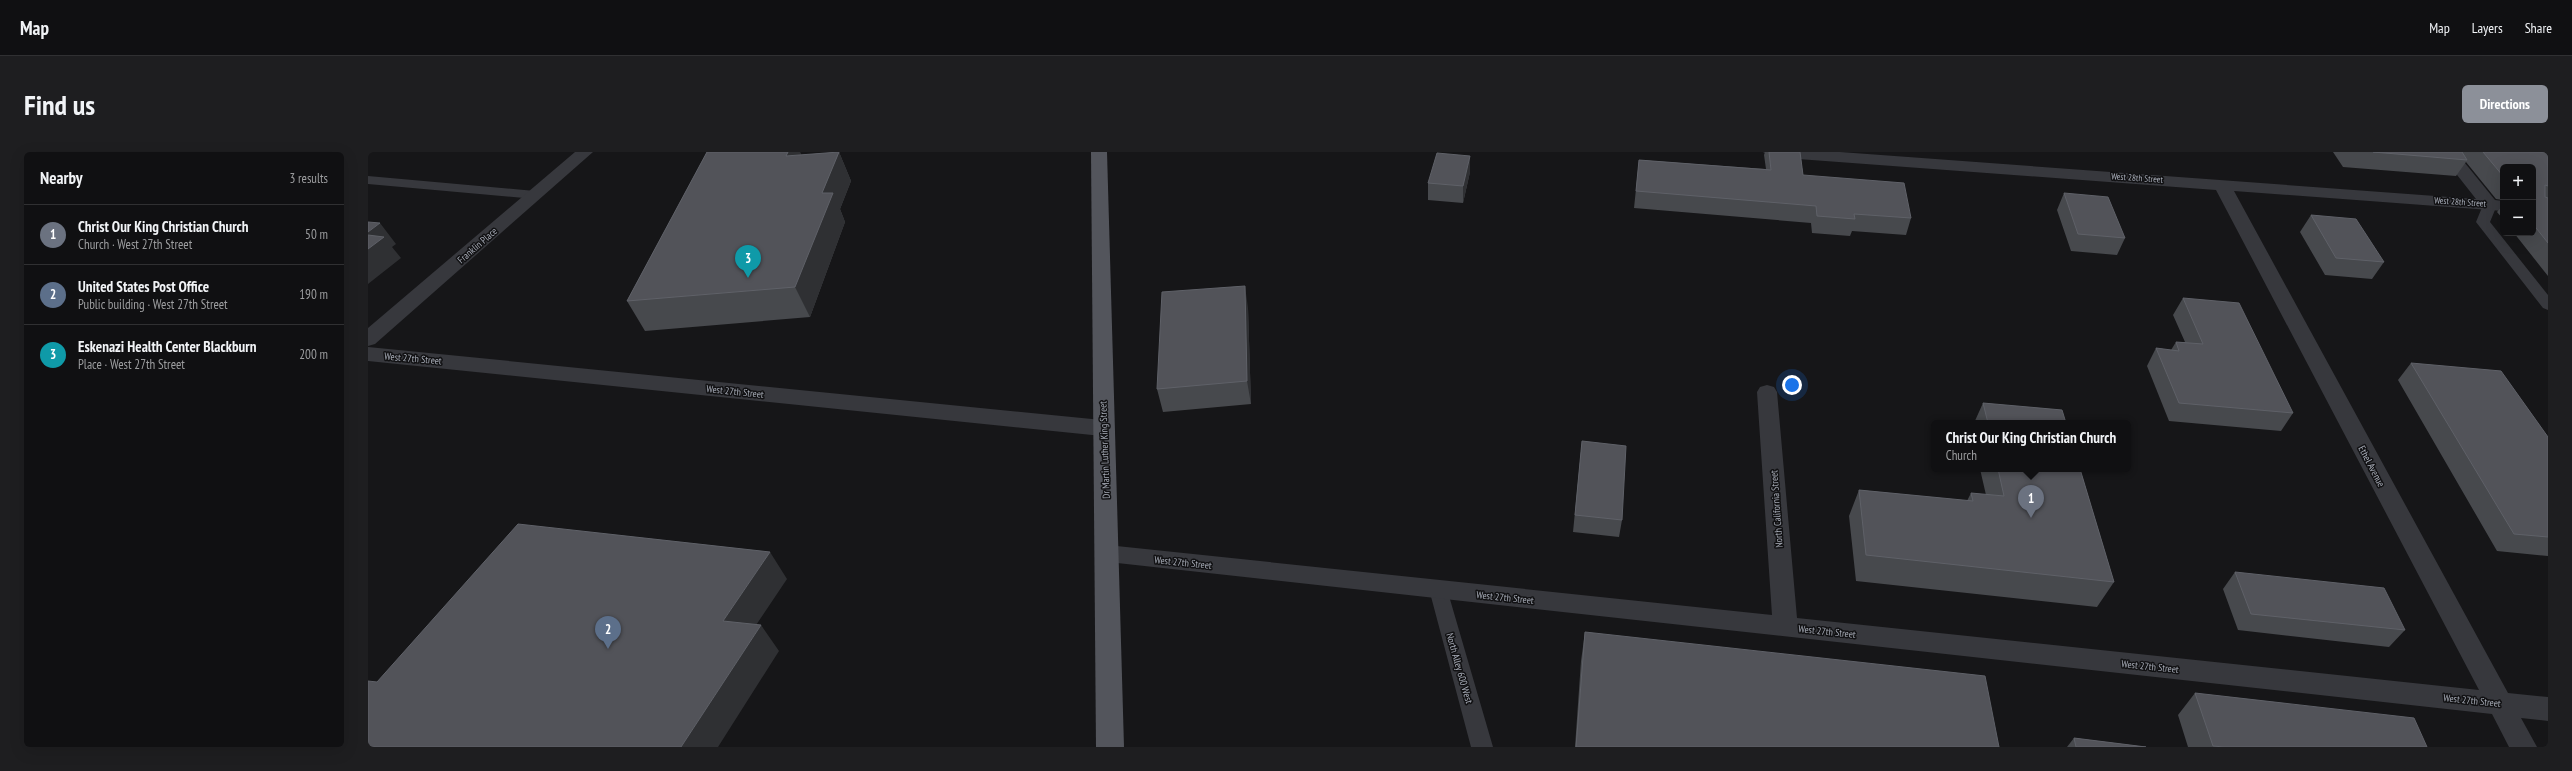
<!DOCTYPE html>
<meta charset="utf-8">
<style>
:root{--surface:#101012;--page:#1e1e20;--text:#f1f3f6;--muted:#9c9d9f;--line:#303032;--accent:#8c9099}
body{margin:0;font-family:"PT Sans Narrow",sans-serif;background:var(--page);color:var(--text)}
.controls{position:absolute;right:12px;top:12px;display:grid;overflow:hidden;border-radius:6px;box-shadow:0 4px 16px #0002}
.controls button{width:36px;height:36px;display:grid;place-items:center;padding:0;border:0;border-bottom:1px solid var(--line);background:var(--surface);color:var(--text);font:20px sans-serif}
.you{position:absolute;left:1424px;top:233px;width:14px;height:14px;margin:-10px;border:3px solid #fff;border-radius:50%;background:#1a73e8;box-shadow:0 0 0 6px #1a73e833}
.badge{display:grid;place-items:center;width:26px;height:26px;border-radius:50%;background:var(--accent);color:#fff;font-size:13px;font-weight:700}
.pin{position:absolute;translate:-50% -33px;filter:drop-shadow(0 1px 2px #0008)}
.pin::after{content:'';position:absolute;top:21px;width:14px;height:12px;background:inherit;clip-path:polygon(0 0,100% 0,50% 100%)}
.popup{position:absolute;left:1563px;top:268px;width:200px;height:52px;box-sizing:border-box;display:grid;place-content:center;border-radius:6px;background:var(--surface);filter:drop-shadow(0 1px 3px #0005);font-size:13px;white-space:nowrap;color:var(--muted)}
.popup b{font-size:15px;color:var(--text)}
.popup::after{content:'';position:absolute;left:50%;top:100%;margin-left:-8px;border:8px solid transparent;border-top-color:var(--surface)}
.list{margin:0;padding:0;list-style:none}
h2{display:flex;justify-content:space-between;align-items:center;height:52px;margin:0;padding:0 16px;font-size:17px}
h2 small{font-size:13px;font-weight:400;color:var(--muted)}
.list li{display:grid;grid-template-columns:26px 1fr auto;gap:12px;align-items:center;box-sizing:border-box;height:60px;padding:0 16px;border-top:1px solid var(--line)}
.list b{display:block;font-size:15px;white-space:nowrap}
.list p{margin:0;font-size:13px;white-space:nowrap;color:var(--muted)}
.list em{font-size:13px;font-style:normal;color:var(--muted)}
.map{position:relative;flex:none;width:2180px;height:595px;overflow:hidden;border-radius:6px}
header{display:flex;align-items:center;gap:24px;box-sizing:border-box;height:56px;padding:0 20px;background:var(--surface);border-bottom:1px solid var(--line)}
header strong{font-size:19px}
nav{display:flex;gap:22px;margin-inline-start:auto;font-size:14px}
.intro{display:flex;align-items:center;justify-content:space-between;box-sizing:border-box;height:96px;padding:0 24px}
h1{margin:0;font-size:28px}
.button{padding:10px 18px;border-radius:6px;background:var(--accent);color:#fff;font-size:14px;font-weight:700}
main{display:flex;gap:24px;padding:0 24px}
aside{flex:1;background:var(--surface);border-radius:6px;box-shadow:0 4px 16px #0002}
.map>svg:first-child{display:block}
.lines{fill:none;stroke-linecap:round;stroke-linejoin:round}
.lane{fill:#37383d;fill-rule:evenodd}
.street{fill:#37383d;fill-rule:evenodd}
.primary{fill:#53555c;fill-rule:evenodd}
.wall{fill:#47494d}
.shaded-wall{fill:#2f3033}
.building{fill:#525359;stroke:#5f6168}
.labels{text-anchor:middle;stroke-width:3;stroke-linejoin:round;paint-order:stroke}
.far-street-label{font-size:9px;fill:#a8adb8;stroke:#111113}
.street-label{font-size:10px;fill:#a8adb8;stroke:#111113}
</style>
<header>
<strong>Map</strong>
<nav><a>Map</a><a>Layers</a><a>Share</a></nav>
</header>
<div class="intro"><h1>Find us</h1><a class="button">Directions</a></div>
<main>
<aside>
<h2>Nearby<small>3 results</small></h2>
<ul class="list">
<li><span class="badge" style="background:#6b7280">1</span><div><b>Christ Our King Christian Church</b><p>Church · West 27th Street</p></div><em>50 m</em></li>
<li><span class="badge" style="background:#5c6f8a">2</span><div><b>United States Post Office</b><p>Public building · West 27th Street</p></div><em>190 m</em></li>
<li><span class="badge" style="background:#0f9aa8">3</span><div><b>Eskenazi Health Center Blackburn</b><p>Place · West 27th Street</p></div><em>200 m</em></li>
</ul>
</aside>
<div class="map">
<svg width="2180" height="595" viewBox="0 0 2180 595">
<rect width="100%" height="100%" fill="#161618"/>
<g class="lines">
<path class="lane" d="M0,24L167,39L174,43L167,47L0,32Z
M2122,49L2129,53L2122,70L2180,143V158L2175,156L2108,70L2115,53Z
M1070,429L1077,432L1079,437L1125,595H1103L1061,437L1063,432Z"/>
<path class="street" d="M207,0H225L7,192L0,194V176Z
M1395,0H1472L2108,47L2071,0H2088L2127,48L2135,49V59L1866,39L2140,541L2180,545V569L2153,566L2169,595H2141L2124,562L731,409L727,402L731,395L739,393L1404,463L1389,240L1392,235L1399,233L1406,235L1409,240L1429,466L2111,538L1848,38L1403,5Z
M0,195L734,268L742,271L745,276L742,281L734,284L0,209Z"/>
<path class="primary" d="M723,0H739L756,595H728Z"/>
</g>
<path class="wall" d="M339,0H432L433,3L471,0L483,29L472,57L477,70L442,165L277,179L259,149Z
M1397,0H1432L1435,23L1543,66L1538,83L1484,79L1482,84L1444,81L1443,71L1266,56L1271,8L1398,17L1396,3Z
M1965,0H2180V124L2146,81H2165V15H2135V48L2128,47L2098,10L2088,24L1975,15Z
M1102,20L1095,51L1060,48V31Z
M1696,41L1757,86L1749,103L1703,99L1689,58Z
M2135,53V67L2129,60Z
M1943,63L2016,110L2004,127L1957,123L1932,80Z
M1815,146L1925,261L1913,279L1801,269L1779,214L1788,196L1803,198L1808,190H1817L1805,163Z
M880,156L883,252L795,260L789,237Z
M2043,211L2180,285V404L2129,399L2030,228Z
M1615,251L1698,271H1606Z
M1214,289L1254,368L1251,385L1205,380Z
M1612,317H1712L1746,430L1729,455L1488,429L1481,364L1491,338L1599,349L1603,341L1618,343Z
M1867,420L2037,478L2021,495L1870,478L1855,437Z
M1217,480L1631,595H1207L1213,509Z
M1827,541L2059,595H1820L1810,563Z
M1706,586L1778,595H1699Z"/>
<path class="shaded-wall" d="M420,0H432L439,15L418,4Z
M471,0L483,29L472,57L477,70L442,165L427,135L454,41Z
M1102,4V20L1095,51V34Z
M12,71L28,92L24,95L33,106L0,132V80Z
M877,134L880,156L883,252L879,229Z
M402,400L419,427L374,494L355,469Z
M393,473L411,499L350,595H313Z"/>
<path class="building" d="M339,0H420L418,4L471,0L454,41H465L427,135L259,149Z
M1401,0H1432L1435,23L1536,31L1543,66L1486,62L1487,67L1449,64L1448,54L1268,39L1271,8L1403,18Z
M2005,0H2094L2099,8Z
M2115,0H2180V34L2177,33V45L2180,46V91L2165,72V15H2135V24Z
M1069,1L1102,4L1095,34L1060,31Z
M1696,41L1740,45L1757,86L1710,82Z
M1943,63L1988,67L2016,110L1968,106Z
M0,70L12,71L0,80Z
M0,83L16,85L0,97Z
M877,134L879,229L789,237L794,140Z
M1815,146L1871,151L1925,261L1811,251L1788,196L1811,199L1808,190L1835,192Z
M2043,211L2133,219L2180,285V385L2146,382Z
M1615,251L1694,258L1698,271H1620Z
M1214,289L1258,294L1254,368L1207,363Z
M1630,317H1712L1746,430L1498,403L1491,338L1605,349L1603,341L1636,344Z
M150,372L402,400L355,469L393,473L313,595H0V529L9,530Z
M1867,420L2016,436L2037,478L1883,462Z
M1217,480L1617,524L1631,595H1208Z
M1827,541L2046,566L2059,595H1856L1845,594Z
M1706,586L1778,595H1708Z"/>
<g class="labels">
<g class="far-street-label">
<text transform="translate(1769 26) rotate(4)" y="3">West 28th Street</text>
<text transform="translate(2092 50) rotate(4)" y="3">West 28th Street</text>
</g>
<g class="street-label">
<text transform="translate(109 93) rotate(-41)" y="4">Franklin Place</text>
<text transform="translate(45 206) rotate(5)" y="4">West 27th Street</text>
<text transform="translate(367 239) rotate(6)" y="4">West 27th Street</text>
<text transform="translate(736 298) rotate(-92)" y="4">Dr Martin Luther King Street</text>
<text transform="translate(2004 314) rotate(62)" y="4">Ethel Avenue</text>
<text transform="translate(1408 357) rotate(-94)" y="4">North California Street</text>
<text transform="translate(815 410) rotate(6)" y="4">West 27th Street</text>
<text transform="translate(1137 445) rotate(6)" y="4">West 27th Street</text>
<text transform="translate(1459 479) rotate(6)" y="4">West 27th Street</text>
<text transform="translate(1782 514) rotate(6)" y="4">West 27th Street</text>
<text transform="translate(1092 516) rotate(74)" y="4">North Alley 600 West</text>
<text transform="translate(2104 548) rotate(6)" y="4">West 27th Street</text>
</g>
</g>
</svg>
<div class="controls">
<button>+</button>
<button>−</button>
</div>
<div class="you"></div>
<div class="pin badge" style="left:1663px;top:366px;background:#6b7280">1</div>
<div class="popup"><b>Christ Our King Christian Church</b>Church</div>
<div class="pin badge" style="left:240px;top:497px;background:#5c6f8a">2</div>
<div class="pin badge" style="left:380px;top:126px;background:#0f9aa8">3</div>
</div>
</main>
